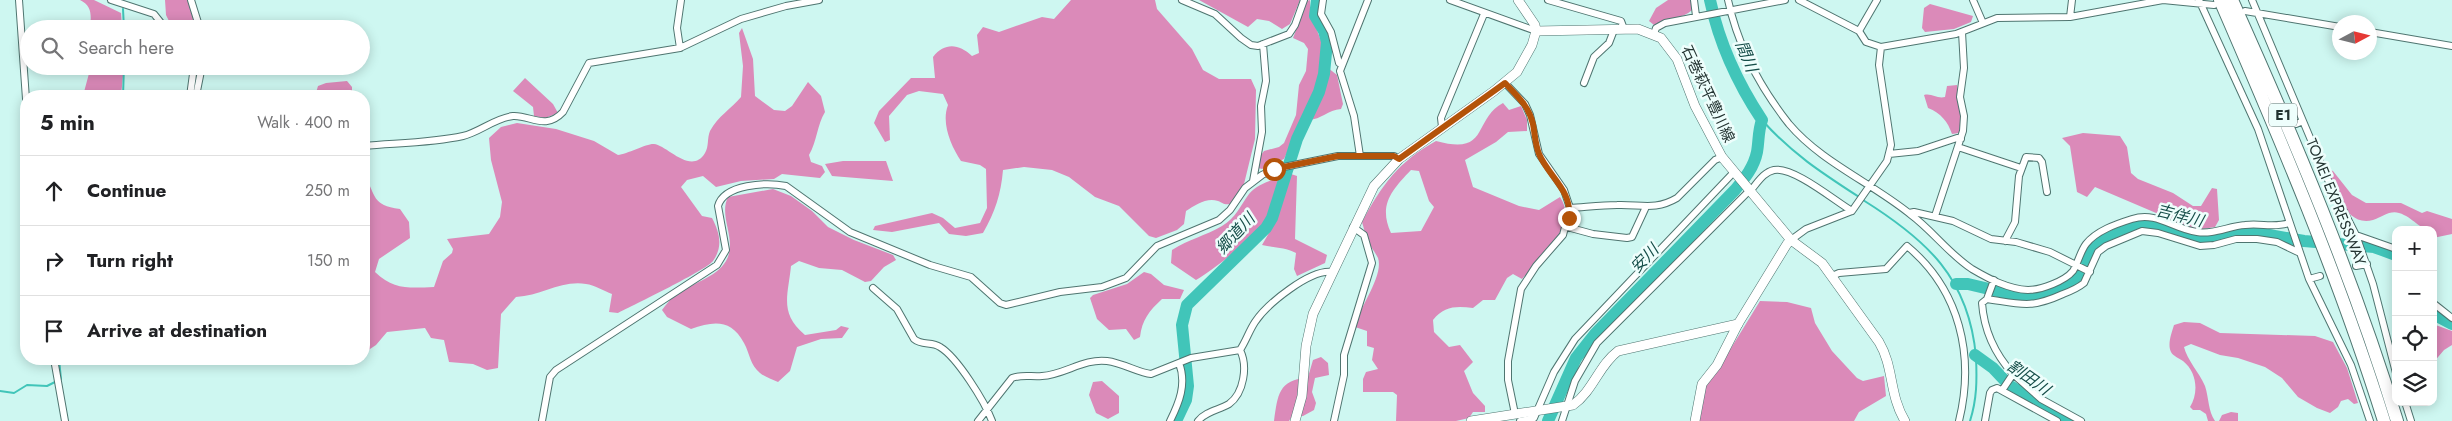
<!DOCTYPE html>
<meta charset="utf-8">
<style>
:root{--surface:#fff;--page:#f2f2f2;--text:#202124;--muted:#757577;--line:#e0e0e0}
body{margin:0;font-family:Jost,"Noto Sans JP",sans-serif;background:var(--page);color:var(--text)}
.controls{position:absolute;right:15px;bottom:15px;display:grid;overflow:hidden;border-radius:10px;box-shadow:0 2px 12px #0003}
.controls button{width:45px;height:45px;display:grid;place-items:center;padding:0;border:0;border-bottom:1px solid var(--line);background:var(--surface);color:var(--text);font:25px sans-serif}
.compass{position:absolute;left:2332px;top:15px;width:45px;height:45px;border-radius:50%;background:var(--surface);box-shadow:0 2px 12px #0003;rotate:83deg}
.stop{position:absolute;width:15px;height:15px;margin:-11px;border:4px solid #b45309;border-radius:50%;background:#fff}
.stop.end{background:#b45309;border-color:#fff;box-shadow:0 1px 5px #0008}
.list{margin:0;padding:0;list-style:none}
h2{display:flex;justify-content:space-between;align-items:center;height:65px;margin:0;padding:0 20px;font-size:21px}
h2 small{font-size:16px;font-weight:400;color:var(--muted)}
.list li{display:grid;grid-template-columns:32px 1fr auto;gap:15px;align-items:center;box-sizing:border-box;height:70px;padding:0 20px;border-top:1px solid var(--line)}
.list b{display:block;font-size:19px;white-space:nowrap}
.list em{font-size:16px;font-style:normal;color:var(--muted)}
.icon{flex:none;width:28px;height:28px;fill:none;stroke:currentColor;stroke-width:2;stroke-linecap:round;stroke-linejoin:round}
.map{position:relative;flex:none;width:2452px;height:421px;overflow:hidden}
.search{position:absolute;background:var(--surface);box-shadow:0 2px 12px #0003;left:20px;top:20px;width:350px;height:55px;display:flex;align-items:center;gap:12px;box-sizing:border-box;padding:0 18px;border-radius:28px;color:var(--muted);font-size:19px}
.panel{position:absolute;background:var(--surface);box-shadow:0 2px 12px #0003;left:20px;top:90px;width:350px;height:275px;border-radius:20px}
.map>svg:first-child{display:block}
.forest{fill:#db8ab9;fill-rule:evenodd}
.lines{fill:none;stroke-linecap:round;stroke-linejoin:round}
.stream{stroke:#41c5b9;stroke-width:2}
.river{stroke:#41c5b9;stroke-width:12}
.minor-casing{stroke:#4f7570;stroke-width:8}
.tertiary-casing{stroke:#4f7570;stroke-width:10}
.secondary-casing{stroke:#4f7570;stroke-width:10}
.motorway-casing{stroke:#4f7570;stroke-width:14}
.minor{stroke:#fff;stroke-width:6}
.tertiary{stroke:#fff;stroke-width:9}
.secondary{stroke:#fff;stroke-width:9}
.motorway{stroke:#fff;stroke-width:12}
.route{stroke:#b45309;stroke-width:6}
.labels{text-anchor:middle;stroke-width:5;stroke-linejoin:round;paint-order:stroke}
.shield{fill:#eefefc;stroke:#61716f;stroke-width:1}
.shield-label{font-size:14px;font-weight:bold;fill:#243432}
.street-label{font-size:15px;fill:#243432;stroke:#eefefc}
.water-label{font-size:16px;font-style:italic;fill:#164e49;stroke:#eefefc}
</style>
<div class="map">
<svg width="2452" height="421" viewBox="0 0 2452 421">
<rect width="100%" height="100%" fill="#cef7f1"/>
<path class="forest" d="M80,0H94L121,13L122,29H90C91,17 93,6 80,0Z
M165,0H188L197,29H173L166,15Z
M1071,0H1155L1157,9L1192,49L1203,70L1219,79H1251L1256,90L1255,139L1244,184L1230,204C1224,205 1223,203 1218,201C1207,197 1195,205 1186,211L1184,224L1177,230L1156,238L1149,236L1119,206L1095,197L1069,177L1052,170L1024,167L1003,170C1001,194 995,212 983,233L966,236L949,234L939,223L892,232L873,230L875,226L932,213L943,218L955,228L980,223L987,208L986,169L980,165L961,161C951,146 941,123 948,105L943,94L919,91L907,95L889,116L890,140L885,142L874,123L879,111L911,78H935L933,57C945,42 959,44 972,56L979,53L977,35L983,27L999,32L1042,17L1054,19Z
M1199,0H1300L1290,24L1282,29L1269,21L1257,19L1248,27Z
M1310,0V12L1323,46V64L1337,75L1343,104L1341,109C1326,110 1319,123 1303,119L1284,159L1262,169L1258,168L1259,158L1264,151L1279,147L1284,143L1296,115L1299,85L1306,71L1308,49L1304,43L1293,38L1307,1Z
M1668,0H1691L1692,10C1683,19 1666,18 1654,25L1649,21L1656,8Z
M1930,4L1973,16L1971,22L1954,29L1925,32L1922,28L1924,8Z
M742,28L753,59L755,96L774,110L785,111L792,106L808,82L821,96L825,112C817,125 817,141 809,155L811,162L822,166L825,172L820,178L782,174L774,179L741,181L716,187L703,176L687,180L681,187L702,216L712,218C720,233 723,247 713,261C708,269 632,306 618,313L609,312L612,294C604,291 594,285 586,284C561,280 541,296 516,297L501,314L498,368L487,370L473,364L449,362L444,340L431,338L425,328L387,332L376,345L364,353V175C377,196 371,205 400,209L409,222L410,238L379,259L375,272C394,290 409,288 434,287L443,261L452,253L453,249L447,239L489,234L500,217L502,202L491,160L489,138L501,127L517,123L556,129L594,141L618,155C627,154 648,143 654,144C667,145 691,176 705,153C709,147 707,138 710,131C718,116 731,109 741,97L743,66L739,33Z
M91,66H124L121,96H90L84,92Z
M525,78L553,104L558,113L545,118L534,116L533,107L513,91Z
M347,81L352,87V96H315L318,86L326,83Z
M1957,85L1961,118L1959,133L1952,134C1948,122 1941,113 1928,108L1924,95C1932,93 1937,99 1945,97L1947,86Z
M1503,103L1509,110L1521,106L1527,120V131L1508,132L1496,142L1465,160L1473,187L1519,206L1539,210L1560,197C1580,226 1539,259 1522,279L1513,274L1507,278L1495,300H1483L1473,308C1456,306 1444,306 1433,320L1434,332L1449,347L1460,345L1473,362L1464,371L1473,393L1485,406V412H1473L1469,418L1456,421H1396L1397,395L1393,392H1363V379L1366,372L1378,369L1372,360L1374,348L1367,346V331L1355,327C1359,307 1384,276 1378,258C1375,252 1370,246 1368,241C1365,235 1364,228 1362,222C1382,185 1398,162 1436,141C1490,156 1472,120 1503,103ZM1411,170L1419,171L1429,201L1434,207L1421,231L1391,233C1378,205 1392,190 1411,170Z
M2083,133L2120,136L2127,147L2131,173L2138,179L2173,193L2193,206H2201L2212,188L2217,189L2219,220L2215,227L2196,230L2095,187L2087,197L2077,192L2070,146L2062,138Z
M843,161H886L893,181L832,176L825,164Z
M2325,168L2333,171L2352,195L2366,203H2401L2422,213L2427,211L2452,219V234L2433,238V230C2419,230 2413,217 2399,213C2390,210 2382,217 2373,220C2345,228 2335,187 2325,168Z
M1291,174L1297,176L1295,239L1327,255L1325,263L1297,276L1294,269L1296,253C1285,247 1274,248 1262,245L1276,221Z
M1277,178L1278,181C1274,195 1271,214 1262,225C1248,242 1215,269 1196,280L1171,263L1172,250C1189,239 1205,236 1222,226C1236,218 1240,206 1249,194C1256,185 1267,182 1277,178Z
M773,189L791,196L812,211L828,227L854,240L893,255L896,260L884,267L871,281L865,282L842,270L819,268L799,261L791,266C788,296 779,313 805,335L836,330L841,326L849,328L842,338L821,339L797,347L790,371L778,382C772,379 765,377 760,373C750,365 750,354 744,343C731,319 714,321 691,329L667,317L662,310C666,305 670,299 675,295C690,284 716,278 726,261C738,240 718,217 728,197Z
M1144,272L1151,274L1164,285L1184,290L1180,299H1162C1149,311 1142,320 1140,337L1134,340L1126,329L1109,330L1097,319L1090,298L1093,295L1127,284Z
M1760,301L1787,302L1811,308L1815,323L1832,351L1857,378L1863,381L1884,376L1886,396L1859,412L1854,421H1698L1703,390L1708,379L1720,366Z
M2184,322L2200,323L2220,333L2315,336L2333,342L2347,368L2358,403L2354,404L2348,399L2341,401L2338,407L2330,413L2317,408L2298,397L2282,378L2265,367L2238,358L2220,355L2191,344L2184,347C2187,360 2199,372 2205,386C2209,398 2208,411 2215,421H2208L2206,414L2200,410H2193L2190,407C2199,393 2197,372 2183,361C2179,358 2173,356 2171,352C2167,344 2172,332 2174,325Z
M2433,324L2452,331V345L2444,350L2433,363Z
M1321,357L1328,363L1329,375L1315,378L1312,392L1316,403L1314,410L1303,416H1292L1289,421H1274C1278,394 1278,381 1308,377L1313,360Z
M1102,381L1119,396V413L1108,419L1096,413L1089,395L1093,382Z
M2231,412L2238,413V421H2219L2222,415Z"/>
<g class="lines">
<path class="stream" d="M123,9L124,29
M123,96L124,66
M1762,120C1791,153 1822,173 1859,197
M1863,200C1927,240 1969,278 1976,357C1977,380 1977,399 1970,421
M59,359L61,379
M0,391L14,393L27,385L47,386L55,382"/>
<path class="river" d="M1956,284H1968L2027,298L2042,297L2077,281L2095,244L2143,223L2155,224L2199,240L2252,232L2304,241L2374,247L2396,255
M2433,314L2452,324
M1975,355L1993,368L2010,386L2068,421
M1176,421L1186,400L1188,386L1182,325L1187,305L1266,228L1272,218L1297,139L1319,92L1324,74L1327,42L1324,31L1315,16L1317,0
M1548,421L1576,358L1595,334L1735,190C1745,178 1754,167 1757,152C1759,141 1758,131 1762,120C1738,84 1719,42 1710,0"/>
<g class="minor-casing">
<path id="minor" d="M19,0L26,99
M111,0L154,14L166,29
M191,0L200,29
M1182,0L1215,14L1241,38L1251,45L1258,46L1289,34L1295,25L1304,0
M1323,0L1321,14L1331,32L1339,63L1341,64
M1450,0L1536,31
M1548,0L1621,21L1624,29
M1694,0L1696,16
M1728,0C1738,47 1759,86 1789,124C1821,162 1872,183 1910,214C1932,230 1949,254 1972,269C1989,279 2008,289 2028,290C2041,290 2065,281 2073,271C2078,263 2080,252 2086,244C2096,231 2116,224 2132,219C2157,211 2173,229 2197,232C2213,235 2229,226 2245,225C2261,223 2274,228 2289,223
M1799,0L1859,31L1866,42L1881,47L1956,34L1997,18L2070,17L2163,0L2214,5
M1973,0L1983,23
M2199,0L2258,129L2309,279L2351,365L2370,421
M2252,0L2327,178L2356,235L2373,284L2396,373
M2245,11L2340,27
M2070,17L2072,0
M1859,31L1877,0
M2370,32L2452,46
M1654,34L1656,28L1665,23L1785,0
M680,48L677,28L681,0
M188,66L193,74L190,96
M1505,83L1525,104L1530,115L1539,154L1564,190L1570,208L1563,235L1536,266L1521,289L1508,361V380L1515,414
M1584,83L1594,57L1609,43L1614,30
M196,96L202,66
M2296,124L2303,121
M1442,127L1441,118L1484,14
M364,146C396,143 431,143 463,136C480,132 495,118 513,116C531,115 545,131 563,112L589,63L680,48L741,19L786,6L819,0
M1958,147L2021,168
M1889,154L1918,151L1957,138L1961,139
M1360,156L1354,116L1340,71L1368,0
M1253,181L1262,132L1261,106L1266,81L1263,44
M1751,190C1758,182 1764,172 1774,170C1793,166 1835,201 1852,211
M1570,208C1586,207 1602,205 1617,205C1640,204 1655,211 1677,198L1715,160L1722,157
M1909,213L1914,212L1953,221L1991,239L2016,242L2050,252L2090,272
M1935,216L1963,131L1964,116L1960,97L1964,68L1962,32
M1567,227L1593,234L1627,238L1632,237L1645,209
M2356,235L2396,249
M1791,240L1806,229L1852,211L1887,161L1891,145L1879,65L1881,47
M2005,241L2015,222L2019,176L2026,157L2039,158L2042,162L2047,192
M2356,266L2367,264
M1832,276L1839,273L1886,269L1907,246C1960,290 1975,356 1959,421
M2309,279L2320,276
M1994,280L1987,299L1982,303C1984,331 1995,354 2013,374L2003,389
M873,288L897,309L914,339C922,346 932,341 940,347C957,357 985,402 992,421
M1987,299C2021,304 2030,309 2063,294C2071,291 2078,288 2084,283L2098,252L2106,246L2142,231L2158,233L2200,246L2214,245L2236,239H2257L2277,242L2300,253
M2433,303L2452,318
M54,359L65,421
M2013,374L2041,399L2081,421
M2405,402L2411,421
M542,421L550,377L556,370L717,265L726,250L718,206C724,184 767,182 786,186L850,232L930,265L971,277L1000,303L1006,305L1060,292L1102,287L1126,278L1157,246L1219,220L1230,210L1245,188L1262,175L1274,169L1338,156H1394L1399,159
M978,421L1012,378C1023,374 1031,377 1042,376C1064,375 1084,358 1107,361C1123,363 1139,373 1151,374L1191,358L1240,350C1246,341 1249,331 1255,322C1267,304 1310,269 1332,272
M1170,421C1179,403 1187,384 1179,363
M1198,421C1206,411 1219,410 1229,404C1244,393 1248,366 1240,350
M1334,421L1344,375V355L1372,263L1364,235L1353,227
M1520,421L1534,418L1554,372L1575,339L1734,172
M1562,421L1575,381L1597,343L1751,189
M1985,421L1990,393L1992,390L1997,388L2057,421"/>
</g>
<g class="tertiary-casing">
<path id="tertiary" d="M1791,240L1822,263L1879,342C1894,367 1889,395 1905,421
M1295,421L1302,396L1306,346L1313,314L1374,186L1399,159L1494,91L1517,72L1532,45L1536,31
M1471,421L1573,405C1593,391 1599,365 1618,351L1738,324"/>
</g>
<g class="secondary-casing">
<path id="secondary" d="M1518,0L1535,25L1536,31L1638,29L1661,38L1677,59L1695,106L1722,157L1791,240L1787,244L1738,324L1717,365L1702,384L1695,421"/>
</g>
<g class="motorway-casing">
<path id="motorway" d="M2220,0C2280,138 2339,277 2384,421
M2232,0C2294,138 2353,277 2397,421"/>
</g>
<use href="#minor" class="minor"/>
<use href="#tertiary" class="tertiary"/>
<use href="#secondary" class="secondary"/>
<use href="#motorway" class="motorway"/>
</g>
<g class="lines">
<path class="route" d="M1274,169L1338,156H1394L1399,159L1505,83C1517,96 1529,106 1533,124C1535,134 1535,144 1539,154C1549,177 1572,190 1569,218"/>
</g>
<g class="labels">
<rect class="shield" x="2269" y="103.5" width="28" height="23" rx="4"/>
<g class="shield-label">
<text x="2283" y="120">E1</text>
</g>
<g class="street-label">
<text transform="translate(1708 94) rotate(65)" y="5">石巻萩平豊川線</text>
<text transform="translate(2336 202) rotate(68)" y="5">TOMEI EXPRESSWAY</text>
</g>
<g class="water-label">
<text transform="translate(1747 56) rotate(68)" y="6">間川</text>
<text transform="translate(2180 215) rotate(14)" y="6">吉佯川</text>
<text transform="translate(1235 233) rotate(-47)" y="6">郷道川</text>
<text transform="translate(1644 258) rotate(-46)" y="6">安川</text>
<text transform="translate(2029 377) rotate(35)" y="6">割田川</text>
</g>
</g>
</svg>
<div class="controls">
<button>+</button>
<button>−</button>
<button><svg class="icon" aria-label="locate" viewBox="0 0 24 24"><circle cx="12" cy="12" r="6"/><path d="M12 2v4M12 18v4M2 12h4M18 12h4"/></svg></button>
<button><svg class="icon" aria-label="layers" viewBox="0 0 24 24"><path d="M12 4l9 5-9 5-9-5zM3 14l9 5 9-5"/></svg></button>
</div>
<svg class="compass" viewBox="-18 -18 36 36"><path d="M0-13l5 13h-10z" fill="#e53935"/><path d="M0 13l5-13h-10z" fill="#757577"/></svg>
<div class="stop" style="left:1274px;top:169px"></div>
<div class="stop end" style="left:1569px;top:218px"></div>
<div class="search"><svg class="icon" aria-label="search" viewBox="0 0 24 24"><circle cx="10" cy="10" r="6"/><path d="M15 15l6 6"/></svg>Search here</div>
<section class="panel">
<h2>5 min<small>Walk · 400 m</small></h2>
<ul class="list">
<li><svg class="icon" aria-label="ahead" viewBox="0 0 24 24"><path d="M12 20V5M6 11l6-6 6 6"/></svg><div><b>Continue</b></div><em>250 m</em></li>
<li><svg class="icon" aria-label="right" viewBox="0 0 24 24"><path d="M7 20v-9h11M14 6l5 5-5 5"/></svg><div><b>Turn right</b></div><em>150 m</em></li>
<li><svg class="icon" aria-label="arrive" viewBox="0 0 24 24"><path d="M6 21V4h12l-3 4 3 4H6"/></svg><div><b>Arrive at destination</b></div></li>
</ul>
</section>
</div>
